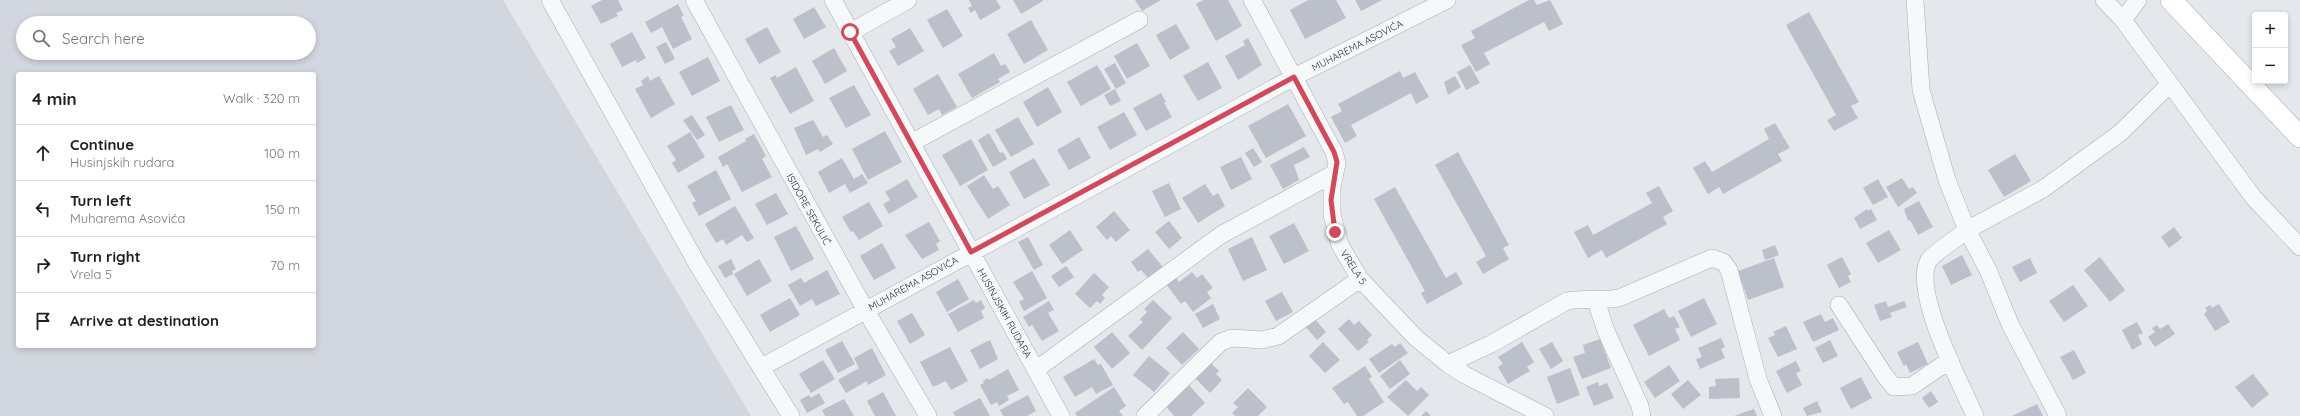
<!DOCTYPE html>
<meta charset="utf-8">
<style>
:root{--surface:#fff;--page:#f2f2f2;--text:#202124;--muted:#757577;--line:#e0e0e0}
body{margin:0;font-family:Quicksand,sans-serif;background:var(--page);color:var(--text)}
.controls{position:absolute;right:12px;top:12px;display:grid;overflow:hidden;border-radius:4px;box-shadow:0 2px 6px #0003}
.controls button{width:36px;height:36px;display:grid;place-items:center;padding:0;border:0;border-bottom:1px solid var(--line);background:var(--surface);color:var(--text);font:20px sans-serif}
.stop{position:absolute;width:12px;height:12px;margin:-9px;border:3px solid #d1495b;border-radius:50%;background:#fff}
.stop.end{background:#d1495b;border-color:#fff;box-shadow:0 1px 4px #0008}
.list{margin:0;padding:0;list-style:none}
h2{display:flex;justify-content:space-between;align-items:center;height:52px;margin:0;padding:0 16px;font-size:17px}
h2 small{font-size:13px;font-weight:400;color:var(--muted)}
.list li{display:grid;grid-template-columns:26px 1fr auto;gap:12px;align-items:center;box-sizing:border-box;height:56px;padding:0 16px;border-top:1px solid var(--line)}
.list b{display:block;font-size:15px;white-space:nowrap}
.list p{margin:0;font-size:13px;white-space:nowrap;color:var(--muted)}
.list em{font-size:13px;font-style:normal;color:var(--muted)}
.icon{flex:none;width:22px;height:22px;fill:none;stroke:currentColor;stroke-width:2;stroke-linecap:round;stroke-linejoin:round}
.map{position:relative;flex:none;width:2300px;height:416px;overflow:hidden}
.search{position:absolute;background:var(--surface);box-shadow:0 2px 6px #0003;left:16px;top:16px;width:300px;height:44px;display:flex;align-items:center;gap:10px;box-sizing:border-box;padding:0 14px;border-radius:22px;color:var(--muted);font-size:15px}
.panel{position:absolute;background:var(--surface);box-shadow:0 2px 6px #0003;left:16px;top:72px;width:300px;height:276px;border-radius:4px}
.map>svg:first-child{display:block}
.built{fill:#d2d6de;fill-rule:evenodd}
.building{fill:#bbc0ca}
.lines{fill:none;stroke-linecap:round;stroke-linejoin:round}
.minor-casing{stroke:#a9aeb7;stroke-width:18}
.major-casing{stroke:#a3abb8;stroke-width:22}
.minor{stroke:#f7f8fa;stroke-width:17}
.major{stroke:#fff;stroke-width:21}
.route{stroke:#d1495b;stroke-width:5}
.labels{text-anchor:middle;stroke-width:4;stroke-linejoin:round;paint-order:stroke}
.street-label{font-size:10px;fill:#2b3445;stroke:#f4f6f9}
</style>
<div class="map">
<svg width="2300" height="416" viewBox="0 0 2300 416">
<rect width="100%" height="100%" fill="#e4e7ec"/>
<path class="built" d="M0,0H503L751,416H0ZM23,23H309V53H23ZM18,74H314V346H18Z"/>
<path class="building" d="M602,0H618L623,10L616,13L618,16L601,24L591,6Z
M969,0H996L1001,8L980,20L975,10L971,13L968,8L972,6Z
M1013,0H1042L1043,1L1021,14Z
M1135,0H1161L1142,11Z
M1203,0H1228L1242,26L1216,41L1196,4Z
M1308,0H1336L1346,18L1305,39L1290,10Z
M1355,0H1382L1361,11Z
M1529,0H1534L1537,5L1550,0L1563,24L1549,31L1544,22L1484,53L1490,64L1476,72L1461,45L1475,38L1471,31Z
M678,4L684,16L681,17L692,39L673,49L662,27L651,33L645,22Z
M814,7L826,27L804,39L793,19Z
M947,9L963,36L943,48L927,20Z
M1809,12L1859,102L1851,106L1858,118L1834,131L1827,120L1836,115L1786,25Z
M1031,20L1048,50L1024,64L1007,34Z
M1176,24L1190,48L1170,60L1156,35Z
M767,27L781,52L759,64L745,39Z
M910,28L924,51L898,66L889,51L896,47L891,39Z
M632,32L646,58L637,63L636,60L622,67L610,44Z
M1248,38L1262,65L1238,80L1225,56L1245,45L1243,41Z
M666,42L675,59L665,64L656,47Z
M1137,43L1150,66L1127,79L1114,56Z
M834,48L847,71L825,84L812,61Z
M994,53L1001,66L1005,64L1010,72L998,79L1000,82L972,98L958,74Z
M708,57L720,81L692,96L679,72Z
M1208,62L1222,88L1198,101L1183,76Z
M1115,63L1126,83L1116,89L1104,69Z
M1097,65L1111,89L1081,106L1067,82Z
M1470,65L1480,83L1466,90L1457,72Z
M796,67L814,101L790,114L770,78L776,75L777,78Z
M1400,71L1403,78L1415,72L1429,97L1416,104L1411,93L1351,125L1357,136L1345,143L1331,117L1342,111L1338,104Z
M938,74L957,107L942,115L939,109L928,115L913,89Z
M648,76L650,81L659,76L675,104L651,118L635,89L643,85L641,81Z
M1455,76L1461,87L1448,95L1444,82Z
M854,85L871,115L846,128L829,98Z
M1048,87L1062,112L1037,127L1023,102Z
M1115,89L1121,101L1110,106L1104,95Z
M1161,93L1166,102L1164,103L1172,117L1146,131L1133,108Z
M1288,104L1306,136L1266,158L1248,126Z
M731,105L744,130L719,142L706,117Z
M1124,112L1137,135L1110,150L1097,127Z
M692,115L705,135L697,140L683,120Z
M1018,117L1034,144L1011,157L995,130Z
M813,120L823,137L827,135L833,144L820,152L818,149L806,155L794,128Z
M1775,123L1790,148L1778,154L1782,161L1723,194L1719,187L1708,194L1693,168L1705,161L1712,172L1769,139L1764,129Z
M885,131L902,162L868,180L852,149Z
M690,132L705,157L678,173L672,163L676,160L667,146Z
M989,133L1000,153L1003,152L1007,159L993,167L978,140Z
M754,134L766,156L762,159L772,177L742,192L727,164L723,167L718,157L746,141L745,139Z
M1079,137L1091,158L1069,170L1057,150Z
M971,139L988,170L960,186L942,155Z
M1304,147L1310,157L1294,165L1299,180L1283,189L1270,165Z
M1253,148L1262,162L1254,167L1245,153Z
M1458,152L1509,245L1503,248L1509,259L1483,274L1476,262L1486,256L1435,165Z
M2015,154L2031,181L2004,197L1988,170Z
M1241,157L1252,179L1231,190L1220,167Z
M842,158L854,179L862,174L868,183L850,193L845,184L829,193L818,172Z
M1034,158L1050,185L1024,199L1009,172Z
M716,170L731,199L699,216L692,203L696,201L687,186Z
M984,175L993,189L998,186L1010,205L988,219L967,186Z
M1902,178L1909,189L1913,187L1917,193L1898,207L1886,187Z
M907,179L918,197L889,214L883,204L890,200L885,192Z
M1878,179L1888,197L1873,205L1863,188Z
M1169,183L1181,209L1165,217L1152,191Z
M1205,184L1213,196L1218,193L1225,206L1198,223L1182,198Z
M1659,186L1673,211L1663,217L1667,224L1606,258L1602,250L1588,258L1574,232L1588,225L1593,235L1652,203L1646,193Z
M1395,187L1446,278L1456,272L1463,284L1427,304L1421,293L1425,291L1374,199Z
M776,193L788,214L767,225L755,204Z
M1919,201L1933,227L1918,235L1910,220L1908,221L1904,209Z
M869,202L883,226L859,240L853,231L851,232L842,217Z
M735,206L754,238L747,242L742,235L726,245L723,239L716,243L705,224Z
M1867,209L1868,211L1871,209L1877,220L1860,229L1854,218Z
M1114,211L1130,230L1116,242L1111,236L1107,240L1096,227Z
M1169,221L1182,238L1169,249L1155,232Z
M929,222L940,241L936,244L939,250L922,259L905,235Z
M1294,223L1309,251L1284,264L1269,236Z
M796,226L814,259L791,271L774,237Z
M2174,227L2182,238L2169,248L2161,237Z
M1070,230L1083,250L1062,264L1049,245Z
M1889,230L1901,250L1878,263L1866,243Z
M1028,237L1043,265L1034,270L1018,242Z
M1252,237L1267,270L1243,281L1228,249Z
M882,243L896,268L874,280L860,256Z
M1775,245L1779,255L1765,260L1762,250Z
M1148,249L1163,267L1148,278L1141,270L1138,272L1131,262Z
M1962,255L1972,275L1951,285L1942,266Z
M1842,257L1851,274L1848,276L1851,282L1839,288L1827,265Z
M2100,257L2125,290L2110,302L2084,270Z
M1774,258L1784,287L1748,300L1738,271Z
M2030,258L2037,273L2020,282L2012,267Z
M731,259L736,269L732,271L733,274L725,278L718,266Z
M759,259L772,281L747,296L734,274Z
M1066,266L1074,277L1059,287L1051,276Z
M827,270L840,294L816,306L812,299L800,306L788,285L801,278L804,283Z
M1032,271L1047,298L1024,311L1019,302L1024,299L1013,282Z
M1192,272L1197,278L1202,274L1213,288L1207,292L1211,298L1193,312L1185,301L1181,304L1166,284L1176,277L1179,282Z
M1094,273L1109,287L1102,295L1105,298L1100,304L1097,301L1090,308L1075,294Z
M958,279L969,299L947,312L936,292Z
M2073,285L2088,306L2064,322L2049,301Z
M1282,292L1293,312L1276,321L1265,301Z
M790,298L800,315L770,332L760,315Z
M1704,298L1717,324L1691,337L1678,311Z
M974,300L976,303L981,300L985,308L981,311L984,318L958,332L948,314Z
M1153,300L1172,318L1142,350L1128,336L1143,322L1140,319L1147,312L1144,309Z
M1049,301L1054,310L1048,313L1059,331L1042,341L1032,325L1029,327L1023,317Z
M1886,301L1888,307L1904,301L1907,307L1890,313L1892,317L1880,321L1874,305Z
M1213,304L1220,319L1203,328L1195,314Z
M2219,304L2230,322L2215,331L2204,314L2207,311L2205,308L2210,305L2212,308Z
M1664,309L1669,318L1674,316L1680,327L1675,329L1680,340L1649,356L1633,325Z
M912,313L925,335L910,344L897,321Z
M1821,314L1825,322L1833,318L1839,330L1813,342L1803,322Z
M1314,318L1326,332L1317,340L1305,326Z
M1349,319L1354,325L1359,321L1372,335L1367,340L1369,342L1358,351L1338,329Z
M2137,322L2143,333L2138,335L2142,344L2132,350L2122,330Z
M2168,324L2175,334L2155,347L2148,337L2155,332L2152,328L2157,325L2160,329Z
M1786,326L1797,349L1778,357L1768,338L1775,335L1773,332Z
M1112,332L1130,353L1112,369L1094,347Z
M1183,332L1199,349L1182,365L1166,348Z
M1721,338L1725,347L1721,349L1725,358L1700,369L1696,359L1702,357L1698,348Z
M1600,339L1611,368L1582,379L1573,357L1585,353L1583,345Z
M990,340L998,359L980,369L970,350Z
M1830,340L1838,356L1823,363L1815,348Z
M842,341L855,364L838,373L825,350Z
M1323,342L1340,360L1325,373L1309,356Z
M1522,342L1534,362L1527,367L1530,371L1508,384L1498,367L1503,364L1498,357Z
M1552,342L1563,361L1551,369L1539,349Z
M1918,342L1928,364L1910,373L1906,364L1904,366L1897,352Z
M1400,343L1408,353L1379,373L1369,359L1392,344L1395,347Z
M950,347L968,381L951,390L946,381L933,387L920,362Z
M872,348L886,375L868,385L867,381L846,393L838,380L859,368L854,358Z
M2074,350L2086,373L2073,380L2060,357Z
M1149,356L1170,373L1154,392L1133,375Z
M1094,359L1098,365L1101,364L1113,385L1096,394L1092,387L1075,397L1063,377Z
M823,360L835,379L811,393L799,374Z
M1208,360L1219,371L1216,374L1222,380L1210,393L1192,375Z
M1400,360L1410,374L1390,389L1380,376Z
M1796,361L1801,371L1796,373L1802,385L1787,393L1776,371Z
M1669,365L1680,381L1655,398L1644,382Z
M1365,366L1372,377L1369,379L1384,402L1363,416H1357L1348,402L1344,404L1332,388Z
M1570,368L1580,395L1557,404L1547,377Z
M1008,369L1019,390L1007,396L1009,400L999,406L997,402L991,405L980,385L984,383L983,381L988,378L989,380Z
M2253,374L2269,394L2252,408L2235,387Z
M1861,377L1872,398L1851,409L1840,388Z
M1739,378L1740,398L1709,399V387L1716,386L1715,379Z
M1406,380L1417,391L1421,387L1429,395L1408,416L1387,397Z
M1688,380L1701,395L1683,409L1671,394Z
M1598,382L1599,386L1607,383L1614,398L1594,406L1586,387Z
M1188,384L1205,403L1191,416H1174L1164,404Z
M1114,387L1126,406L1119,411L1123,416H1077L1075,413Z
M1248,388L1267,407L1258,416H1235L1232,413L1238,407L1233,403Z
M1931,391L1938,402L1929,408L1922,398Z
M883,392L896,416H875L867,401Z
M819,393L825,403L807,413L800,400L809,395L811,398Z
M1028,395L1036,411L1027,416H1003L1000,410Z
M980,398L990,416H955L953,412Z
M844,399L854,416H825L822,410Z
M1817,401L1822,412L1807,416L1803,408Z
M2037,404L2043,416H2012Z
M1754,409L1757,416H1734Z
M1426,411L1431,416H1421Z"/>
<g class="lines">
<g class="minor-casing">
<path id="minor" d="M550,0L700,269L791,416
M694,0L865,309L928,416
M833,0L1061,416
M1252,0L1334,152L1337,163L1332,187V215L1340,245L1360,279L1416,338L1448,364L1465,375L1545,416
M1915,0L1921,90L1947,180L1967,230C1959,237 1934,253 1929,260C1911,290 1961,384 1975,416
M2104,0L2123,20L2253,197L2300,247
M2123,20L2138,0
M851,32L908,0
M911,143L1139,20
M1596,301L1606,331L1640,406L1642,416
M1839,305L1885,376L1894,387L1912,386L1950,360
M1448,364L1491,344L1567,301C1584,297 1601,302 1619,298L1712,258L1723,262L1729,270L1758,379L1773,416
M762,367L1294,77L1447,0
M1037,369L1221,235L1335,173
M1145,416L1221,342L1232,338L1262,340L1278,336L1360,279
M2058,416L2010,324L1988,270L1967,230L2043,189L2120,133L2170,84"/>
</g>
<g class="major-casing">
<path id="major" d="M2171,0L2300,137"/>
</g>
<use href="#minor" class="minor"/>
<use href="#major" class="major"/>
</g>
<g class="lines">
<path class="route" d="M850,32L971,252L1294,77L1334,152L1337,162L1331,200L1335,232"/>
</g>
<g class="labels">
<g class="street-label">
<text transform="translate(1357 45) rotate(-27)" y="4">MUHAREMA ASOVIĆA</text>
<text transform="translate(809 209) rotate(61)" y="4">ISIDORE SEKULIĆ</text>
<text transform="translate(1354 267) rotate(57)" y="4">VRELA 5</text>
<text transform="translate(913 283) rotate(-29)" y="4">MUHAREMA ASOVIĆA</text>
<text transform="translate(1005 313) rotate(61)" y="4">HUSINJSKIH RUDARA</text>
</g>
</g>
</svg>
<div class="controls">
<button>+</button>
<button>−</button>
</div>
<div class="stop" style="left:850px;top:32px"></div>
<div class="stop end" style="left:1335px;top:232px"></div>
<div class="search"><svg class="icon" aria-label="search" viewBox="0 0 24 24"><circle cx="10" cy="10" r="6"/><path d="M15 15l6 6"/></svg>Search here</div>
<section class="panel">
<h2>4 min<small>Walk · 320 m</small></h2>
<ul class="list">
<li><svg class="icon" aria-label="ahead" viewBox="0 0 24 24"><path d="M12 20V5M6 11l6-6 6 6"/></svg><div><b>Continue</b><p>Husinjskih rudara</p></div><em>100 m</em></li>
<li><svg class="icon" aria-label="left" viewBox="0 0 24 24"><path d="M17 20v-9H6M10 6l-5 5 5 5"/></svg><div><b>Turn left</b><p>Muharema Asovića</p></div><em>150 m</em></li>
<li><svg class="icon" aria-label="right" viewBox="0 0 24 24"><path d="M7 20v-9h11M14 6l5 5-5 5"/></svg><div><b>Turn right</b><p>Vrela 5</p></div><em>70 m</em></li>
<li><svg class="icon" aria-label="arrive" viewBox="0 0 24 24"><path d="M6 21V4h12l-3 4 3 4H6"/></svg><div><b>Arrive at destination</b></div></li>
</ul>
</section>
</div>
